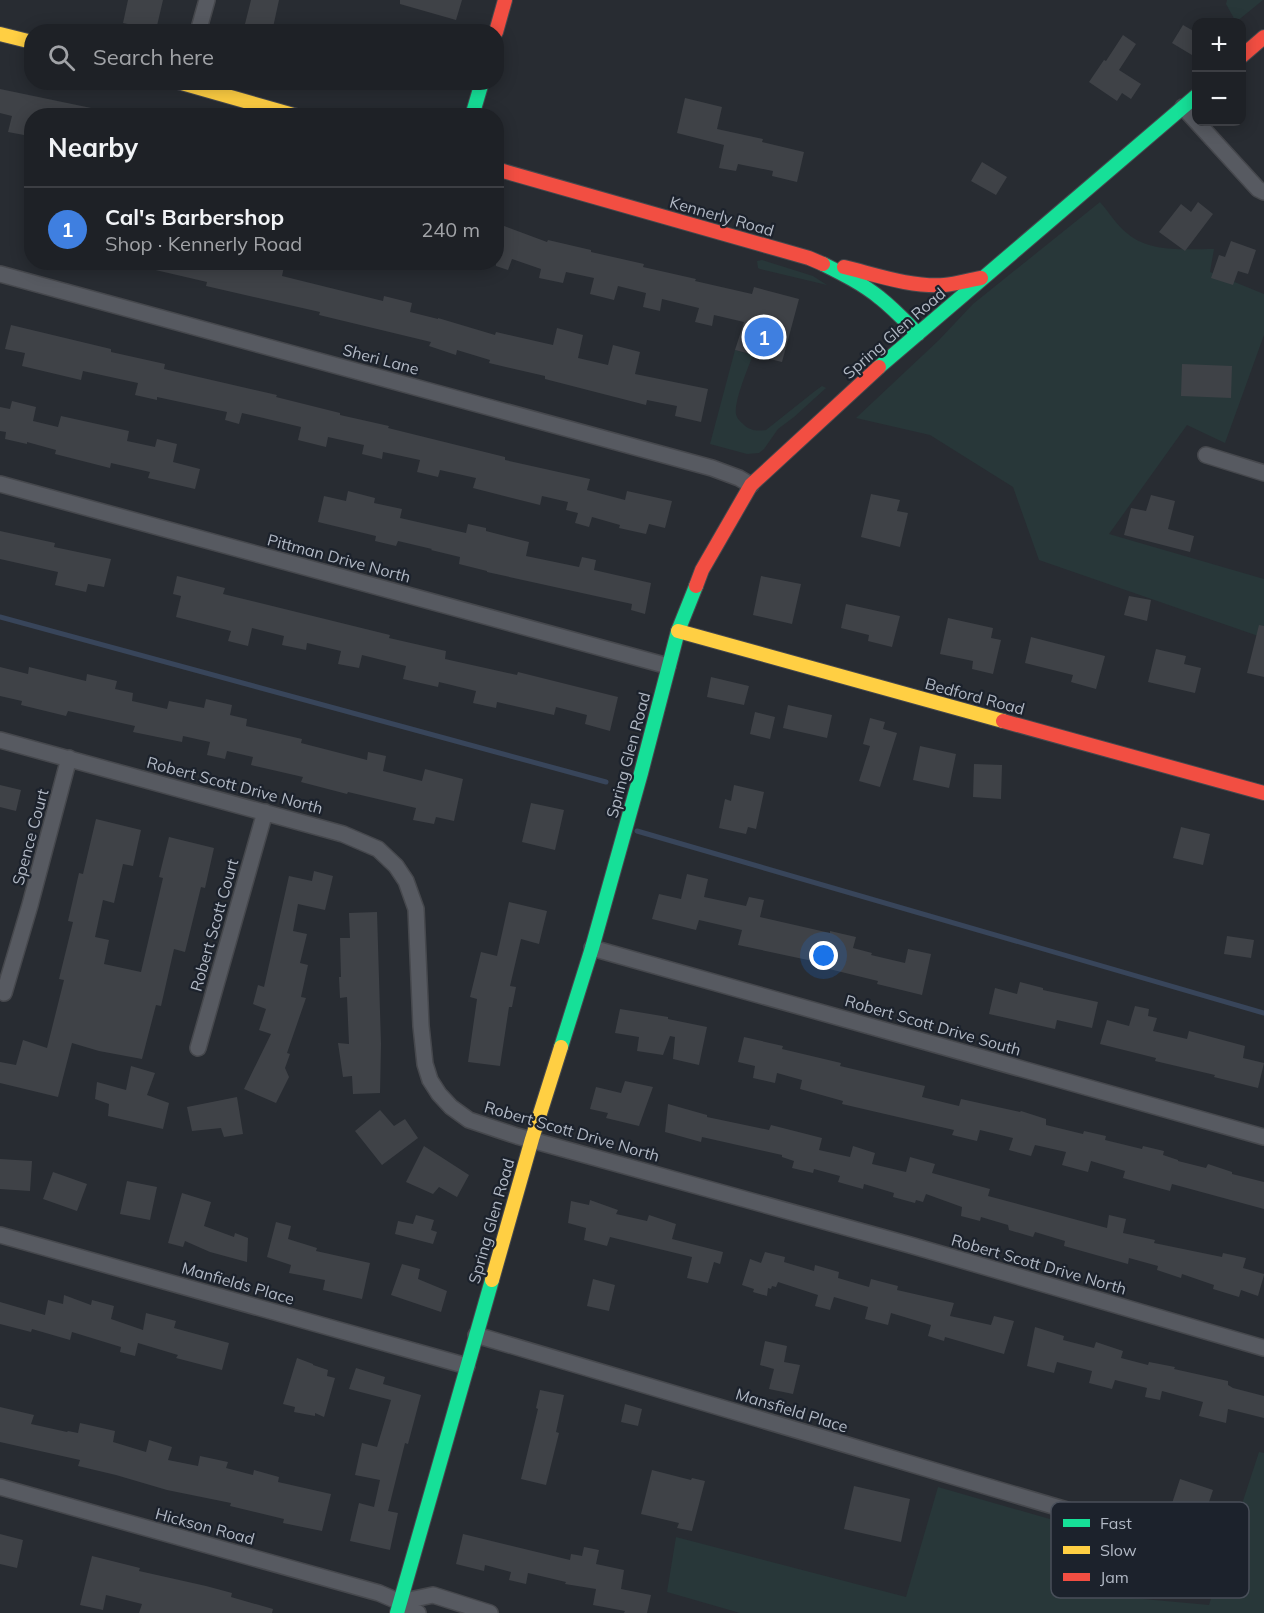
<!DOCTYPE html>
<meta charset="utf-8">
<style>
:root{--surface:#1e2126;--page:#26292e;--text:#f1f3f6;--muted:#a1a3a7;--line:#3c3e43;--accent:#2563eb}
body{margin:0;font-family:Mulish,sans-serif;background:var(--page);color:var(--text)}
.controls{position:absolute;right:18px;top:18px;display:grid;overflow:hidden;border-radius:12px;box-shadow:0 3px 15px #0003}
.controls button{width:54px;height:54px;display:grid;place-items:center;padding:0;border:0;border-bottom:2px solid var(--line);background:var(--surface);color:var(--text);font:30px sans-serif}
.you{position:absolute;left:824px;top:956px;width:21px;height:21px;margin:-15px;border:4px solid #fff;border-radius:50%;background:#1a73e8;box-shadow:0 0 0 9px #1a73e833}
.badge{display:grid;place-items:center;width:39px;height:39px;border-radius:50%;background:var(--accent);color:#fff;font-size:20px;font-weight:700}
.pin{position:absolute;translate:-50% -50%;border:3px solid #fff;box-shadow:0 2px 6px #0006}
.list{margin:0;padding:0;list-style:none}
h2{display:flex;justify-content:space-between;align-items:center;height:78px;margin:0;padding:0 24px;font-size:26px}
h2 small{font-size:20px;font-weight:400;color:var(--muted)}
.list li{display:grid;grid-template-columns:39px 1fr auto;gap:18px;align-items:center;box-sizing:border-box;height:84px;padding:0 24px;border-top:2px solid var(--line)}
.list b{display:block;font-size:22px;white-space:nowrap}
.list p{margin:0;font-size:20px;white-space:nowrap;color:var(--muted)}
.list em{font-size:20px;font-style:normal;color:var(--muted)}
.icon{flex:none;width:33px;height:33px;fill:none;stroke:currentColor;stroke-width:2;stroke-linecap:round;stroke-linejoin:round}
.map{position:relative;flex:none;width:1264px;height:1613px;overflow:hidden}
.search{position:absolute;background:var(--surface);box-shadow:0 3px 15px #0003;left:24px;top:24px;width:480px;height:66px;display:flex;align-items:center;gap:15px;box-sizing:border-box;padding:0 21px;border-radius:24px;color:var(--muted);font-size:22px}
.panel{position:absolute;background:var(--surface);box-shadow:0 3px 15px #0003;left:24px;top:108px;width:480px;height:162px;border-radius:24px}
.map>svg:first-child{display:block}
.green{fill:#283739}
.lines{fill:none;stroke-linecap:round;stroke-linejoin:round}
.stream{stroke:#38455a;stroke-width:5}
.building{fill:#3f4247}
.street-casing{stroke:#46484d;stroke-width:18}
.fast-casing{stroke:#46484d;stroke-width:16}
.slow-casing{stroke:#46484d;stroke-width:16}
.jam-casing{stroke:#46484d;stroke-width:16}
.street{stroke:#575a61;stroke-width:15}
.fast{stroke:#16e098;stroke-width:14}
.slow{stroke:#ffcf43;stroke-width:14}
.jam{stroke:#f24e42;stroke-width:14}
.labels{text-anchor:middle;stroke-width:4.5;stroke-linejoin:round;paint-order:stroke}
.street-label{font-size:16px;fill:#b1b8c4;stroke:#1c222c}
.key{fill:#1c222c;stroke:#494f5a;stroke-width:1.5}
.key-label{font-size:16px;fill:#b1b8c4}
</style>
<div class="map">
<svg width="1264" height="1613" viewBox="0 0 1264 1613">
<rect width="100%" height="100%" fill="#282c32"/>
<path class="green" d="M1227,0H1263L1236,22L1226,4Z
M1100,202C1109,212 1117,226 1128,234C1151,253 1186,249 1214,249L1210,272L1264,294V335L1225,443L1187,425L1109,534L1264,579V638L1039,560L1013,487L930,435L856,418L939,340L973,304Z
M762,260L813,276L827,285L760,269L758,268L757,261Z
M735,350L753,355C748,368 734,401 736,414C737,419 741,422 744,425C751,431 757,431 766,430L815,391L822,386L826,388L794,417L778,429L764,449L759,453L747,454L710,444Z
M1259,1452L1264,1453V1613H740L667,1592L676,1537L906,1597L938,1487L1130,1542L1121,1597L1209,1605Z"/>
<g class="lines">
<path class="stream" d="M0,617L606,782
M637,831L1264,1013"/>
</g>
<path class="building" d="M128,0H163L156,30L123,23Z
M251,0H279L272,32H243Z
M400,0H462L456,20L400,4Z
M1183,25L1197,33V58L1172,43Z
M1123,35L1136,44L1119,70L1141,84L1131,99L1122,93L1117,101L1089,82L1104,60L1106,61Z
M0,89L96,109V116H32V125L26,124L24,135L8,132L12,116L0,113Z
M685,98L722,107L717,129L763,139L762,142L804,152L797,182L772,176L773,171L738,164L736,171L719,168L724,145L677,133Z
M982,162L1007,177L996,195L971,181Z
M1198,202L1213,214L1185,251L1159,232L1181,204L1191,212Z
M499,224L547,242L548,240L591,250V252L644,264L643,267L696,279L695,281L752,294L754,287L799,299L782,362L735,350L744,322L714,315L712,326L695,322L699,308L662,299L660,311L643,307L646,293L618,286L614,300L590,294L594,278L566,272L563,283L539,278L541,269L512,259L508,270L496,266V232Z
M1231,241L1256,250L1248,274L1238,271L1233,285L1211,278L1219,255L1225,257Z
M148,262H285L282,276L383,301L384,296L412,303L410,312L438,319V318L495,335L496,332L553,345L557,328L583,335L578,358L608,365L613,345L640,352L635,374L708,389L701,422L675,416L677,406L647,400L646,405L545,379V376L489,363L490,360L457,350L456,355L429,346L431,342L319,315L320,312L206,286L207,282L147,268Z
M11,325L111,349V352L165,364L164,369L277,395L276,397L340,413V415L389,426L388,428L505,457V460L590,479L587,490L625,500L627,491L672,501L665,528L649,524L646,534L619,528L620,525L592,517L589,527L575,523L578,513L566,510L568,502L542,496L540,505L473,488L476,478L440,470L438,477L417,472L420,460L383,452L382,459L362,454L364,445L328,437L326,447L298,440L301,427L242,413L239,424L225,420L227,412L157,397V400L135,395L138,383L83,371L81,380L22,366L25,353L5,349Z
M1182,364L1232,366L1231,398L1181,396Z
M12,401L36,407L33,421L58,427L61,416L129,431L127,441L155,447L157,439L177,444L173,462L200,469L195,489L148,478L150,472L111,463L110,468L55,454L56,450L27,442V444L5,439L6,432L0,431V407L10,409Z
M348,491L375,498L374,503L402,509L400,518L466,533L468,524L486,528V531L529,542L526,556L579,567L582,557L596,560L594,570L651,583L645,614L631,610L632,604L487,572V571L459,564L460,557L431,550L432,549L398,541L396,546L375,541L376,536L318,522L324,496L346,501Z
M871,494L900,500L897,511L908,513L900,547L861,537Z
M1151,495L1175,501L1168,529L1194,536L1190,552L1124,535L1131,508L1146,511Z
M0,531L55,543L54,547L111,559L104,587L88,584L86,592L55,585L58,572L0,559Z
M177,576L225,588L223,594L390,635L389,638L446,651L445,659L517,675L518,672L618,697L610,731L585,724L587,715L556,707L554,715L497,702L496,708L473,703L476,691L439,682L438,687L403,679L406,666L362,655L359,668L338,664L341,651L307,643L306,650L282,645L284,636L252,628L248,646L228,641L231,631L176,617L181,596L173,594Z
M761,576L801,584L792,624L753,615Z
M1129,596L1151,600L1147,621L1124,615Z
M846,604L900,616L892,647L868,641L869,635L841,628Z
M948,618L993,628L991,638L1001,640L993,674L972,669L973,661L940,654Z
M1259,625L1264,626V677L1247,673Z
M1031,637L1105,656L1096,689L1071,682L1073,675L1025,663Z
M1156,649L1186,656L1184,664L1201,668L1195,693L1148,682Z
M0,667L28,674L29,667L86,681L87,674L117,681L115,689L133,693L132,701L167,709L169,701L204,708L206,699L232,705L230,715L247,719L246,726L302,739L301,743L367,760L368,752L386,756L383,771L422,781L425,769L463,779L454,821L436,817L434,824L413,820L416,808L348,792L347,794L301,782L303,777L251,765L253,757L227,751L225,759L207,755L210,742L183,736L182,742L133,732L135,726L68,711L66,716L21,705L22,701L0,696Z
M711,677L749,686L744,705L707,697Z
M788,705L832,715L827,738L783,728Z
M755,712L775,717L770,739L750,734Z
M870,718L885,722L883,729L897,733L880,787L859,781L870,746L863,744Z
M920,746L956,754L949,788L913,780Z
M974,764L1002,765L1001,799L973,797Z
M0,785L21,790L16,811L0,807Z
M734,785L764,792L756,829L748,827L746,834L719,828L725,799L731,801Z
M531,803L564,810L555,850L522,842Z
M96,819L141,830L133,866L123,864L114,903L103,900L95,937L109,940L104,964L141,972L163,878L159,877L169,837L214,848L205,888L201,887L185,952L174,949L161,1006L156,1005L142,1059L99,1051L72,1043L58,1097L0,1083V1062L16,1065L23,1040L47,1048L64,980L59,979L73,922L68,921L79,873L83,874Z
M1181,827L1210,834L1203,865L1173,858Z
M314,871L333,876L325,910L298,904L293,931L307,934L300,963L308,965L301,997L306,998L287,1053L290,1054L285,1068L289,1077L276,1103L244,1089L271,1034L259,1030L266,1009L253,1004L258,985L264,987L289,876L312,881Z
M687,874L708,879L704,897L746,906L749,897L764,900L760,917L830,933V931L856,937L853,948L872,953L871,955L905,963L908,949L931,954L922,995L877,984L878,981L821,967L822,963L738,945L742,930L699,920L696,930L652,919L659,894L681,899Z
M509,902L547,911L539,944L521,939L510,986L516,987L512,1007H509L500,1066L468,1062L477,999L470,997L481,952L497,956Z
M377,912L381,1044L380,1093L353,1094L352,1076L343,1077L338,1043L349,1044L347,997L340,998L339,977H341L340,938H350L349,913Z
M1227,936L1254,940L1251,958L1224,954Z
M1020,982L1043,988V990L1098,1002L1092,1028L1057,1020L1055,1029L989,1014L995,988L1017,994Z
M1135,1006L1149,1009L1148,1016L1157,1018L1153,1031L1187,1039L1189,1031L1245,1046L1243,1058L1264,1063L1258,1088L1214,1077L1215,1075L1155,1061L1156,1058L1100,1044L1107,1020L1129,1026Z
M620,1009L668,1017V1019L707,1027L699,1065L673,1059L675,1037L670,1036L663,1055L637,1051L639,1037L615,1033Z
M744,1037L783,1046L782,1049L841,1063L840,1066L925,1086L922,1097L959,1106L961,1099L1020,1112L1021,1111L1046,1119V1125L1083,1134L1084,1131L1106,1136L1105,1140L1142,1149L1143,1146L1164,1151L1163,1155L1178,1160V1161L1206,1168L1208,1164L1232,1172V1174L1264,1182V1209L1172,1184L1170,1191L1123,1178L1125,1171L1091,1161L1088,1172L1062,1165L1066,1152L1035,1145L1031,1156L1009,1150L1013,1138L980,1130L977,1141L952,1135L954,1130L842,1104L843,1101L800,1089L802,1080L777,1073L775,1083L753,1078L755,1066L738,1062Z
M131,1066L155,1073L147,1095L169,1103L163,1129L108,1116L109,1104L95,1099L97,1082L126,1090Z
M625,1081L653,1087L639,1126L606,1118L608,1113L590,1109L596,1087L621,1093Z
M237,1097L243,1134L224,1137L221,1128L192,1131L187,1107Z
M668,1104L707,1115V1117L769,1130L771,1125L822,1138L819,1150L850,1157L853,1146L875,1153L872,1164L906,1172L910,1157L935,1164L932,1173L990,1189L988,1196L1107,1228L1109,1215L1126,1219L1123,1233L1155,1240L1154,1243L1222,1257L1223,1253L1246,1258L1243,1268L1264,1274V1275L1258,1296L1241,1290L1239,1297L1213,1289L1214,1285L1182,1274L1181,1278L1157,1270L1158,1266L1129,1258L1128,1264L1064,1246L1065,1241L1035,1232L1033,1237L1009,1230L1008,1225L981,1217L980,1221L961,1216L962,1207L926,1194L923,1202L916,1200L915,1203L893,1197L894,1193L864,1184L863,1189L838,1182L840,1176L814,1169L813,1173L792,1168L794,1161L782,1157V1155L702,1137L701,1142L665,1132Z
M380,1110L394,1126L405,1119L418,1138L382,1165L355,1131Z
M424,1146L469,1175L457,1197L439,1187L433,1194L406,1182Z
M0,1159L32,1161L30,1191L0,1189Z
M53,1172L87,1184L77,1211L43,1199Z
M127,1181L157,1187L150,1220L120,1214Z
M182,1193L211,1202L204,1226L234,1237L235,1233L248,1238L247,1262L210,1252L185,1241L183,1247L168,1243Z
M590,1200L618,1210L616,1214L647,1221L649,1215L676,1224L672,1239L723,1252L720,1264L714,1262L708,1283L687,1278L692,1257L610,1237L607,1246L584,1240L586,1228L568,1223L571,1201L589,1205Z
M416,1215L434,1220L431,1230L437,1232L433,1244L395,1234L398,1221L413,1224Z
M276,1222L291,1226L288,1239L317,1248L316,1251L370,1263L362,1299L323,1290L325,1280L289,1273L291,1265L267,1257Z
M765,1252L785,1257L784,1262L814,1271L815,1265L839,1272L838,1278L869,1287L871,1279L898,1286L897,1290L954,1303L950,1316L991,1325L994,1316L1014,1321L1004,1354L945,1337L944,1341L928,1336L931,1325L891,1313L888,1325L865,1319L868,1307L834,1297L830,1310L815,1306L818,1295L778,1282L776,1287L772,1286L771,1289L768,1288L767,1296L753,1292L754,1289L742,1285L750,1259L761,1263Z
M402,1264L420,1269L418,1279L447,1291L441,1312L391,1295Z
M593,1279L615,1285L609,1311L587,1306Z
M64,1295L91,1305L92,1300L114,1306L111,1319L143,1330L146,1313L176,1321L174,1328L229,1343L222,1370L176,1358L178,1355L138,1343L135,1356L120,1352L121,1347L72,1332L70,1340L32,1329L31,1332L0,1324V1302L45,1315L48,1300L63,1304Z
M1035,1327L1064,1336L1063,1340L1094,1348L1096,1342L1123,1351L1121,1358L1148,1365L1149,1362L1175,1367L1174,1369L1228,1381V1385L1233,1388L1264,1396V1418L1228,1409L1226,1423L1199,1416L1203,1402L1162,1391L1160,1400L1145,1397L1147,1388L1115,1380L1112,1389L1089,1383L1092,1371L1057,1362L1054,1373L1027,1366Z
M765,1341L787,1346L784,1362L800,1365L793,1394L769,1389L774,1369L760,1365Z
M297,1358L313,1364V1365L328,1370L327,1376L335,1378L324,1417L315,1413V1416L294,1412L295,1407L283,1404Z
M356,1368L385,1377L383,1384L421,1395L408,1444L405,1443L388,1511L398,1513L390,1550L350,1541L359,1503L374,1507L380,1480L355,1475L362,1443L377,1447L391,1400L349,1389Z
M540,1390L564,1395L556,1432L559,1433L546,1485L521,1479L538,1409L536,1408Z
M625,1404L642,1409L638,1426L621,1422Z
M0,1407L34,1415L31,1424L67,1432L68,1431L78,1433L80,1423L115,1431L113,1442L146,1452L149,1440L172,1447L168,1460L198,1466L200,1456L228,1462L226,1468L253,1475L254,1470L279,1477L278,1482L331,1494L322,1531L283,1523L284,1519L230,1506L231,1503L167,1490L116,1475L78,1466L80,1460L0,1442Z
M652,1470L691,1480L692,1478L705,1481L692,1531L677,1528L679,1523L641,1514Z
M1180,1479L1213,1490L1195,1544L1187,1542L1182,1558L1144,1546L1148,1533L1161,1537Z
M854,1486L910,1499L901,1542L844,1529Z
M0,1534L23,1540L17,1568L0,1564Z
M463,1534L570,1560L571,1554L582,1556L584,1547L599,1550L596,1564L624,1570L621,1589L651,1595L647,1613H624L625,1611L593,1605L596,1589L565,1584L566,1582L528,1573L526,1584L509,1580L511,1572L485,1565L484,1571L456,1564Z
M92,1556L140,1568L139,1571L206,1586L232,1593L231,1597L273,1609L272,1613H139L142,1604L106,1595L103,1610L80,1605Z"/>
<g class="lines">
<g class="street-casing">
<path id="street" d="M198,32L207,0
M1183,107L1258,189L1264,192
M0,274L712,468L739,478L751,485
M1206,455L1264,473
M0,484L668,666
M0,740L343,834L378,849L396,866L406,881L416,909L421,1026L425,1064L430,1080L439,1094L451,1107L469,1120L517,1136L910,1245L1264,1348
M592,948L1264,1137
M4,993L30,905L69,758
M198,1048L265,812
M0,1235L467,1366
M476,1335L1097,1519
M0,1487L379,1593L400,1602L418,1613
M400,1602L433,1595L490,1613"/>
</g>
<g class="fast-casing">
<path id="fast" d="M472,116L482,82
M823,264C843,274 863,284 880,298C894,309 906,322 918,334
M879,367L1196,96
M561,1047L592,948L641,773L678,631L696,586
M397,1613L492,1280"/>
</g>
<g class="slow-casing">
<path id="slow" d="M0,34L32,42
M178,82L297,116
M678,631L1003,721
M492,1280L532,1139L561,1047"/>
</g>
<g class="jam-casing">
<path id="jam" d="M496,32L505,0
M1242,56L1264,37
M496,169L809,258L823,264
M844,267C877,275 910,287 944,285C957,284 969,280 981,278
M696,586L702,570L751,485L879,367
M1003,721L1264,793"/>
</g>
<use href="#street" class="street"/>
<use href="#fast" class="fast"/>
<use href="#slow" class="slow"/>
<use href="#jam" class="jam"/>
</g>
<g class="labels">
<g class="street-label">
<text transform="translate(722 216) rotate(16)" y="6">Kennerly Road</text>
<text transform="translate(894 333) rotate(-41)" y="6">Spring Glen Road</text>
<text transform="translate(381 359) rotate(15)" y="6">Sheri Lane</text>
<text transform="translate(339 558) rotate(15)" y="6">Pittman Drive North</text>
<text transform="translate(975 696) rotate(15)" y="6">Bedford Road</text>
<text transform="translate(628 755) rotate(-75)" y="6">Spring Glen Road</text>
<text transform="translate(235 785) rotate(15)" y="6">Robert Scott Drive North</text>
<text transform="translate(30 837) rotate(-75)" y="6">Spence Court</text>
<text transform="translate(214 925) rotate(-74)" y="6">Robert Scott Court</text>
<text transform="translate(933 1025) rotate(16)" y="6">Robert Scott Drive South</text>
<text transform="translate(572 1131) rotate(16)" y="6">Robert Scott Drive North</text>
<text transform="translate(491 1221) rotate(-74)" y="6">Spring Glen Road</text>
<text transform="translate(1039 1264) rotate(16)" y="6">Robert Scott Drive North</text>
<text transform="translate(238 1283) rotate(16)" y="6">Manfields Place</text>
<text transform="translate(792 1410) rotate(17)" y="6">Mansfield Place</text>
<text transform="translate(205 1526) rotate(15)" y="6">Hickson Road</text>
</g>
</g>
<rect x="1051" y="1502" width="198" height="96" rx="9" class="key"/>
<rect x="1063" y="1519" width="27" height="8" fill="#16e098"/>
<rect x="1063" y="1546" width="27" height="8" fill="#ffcf43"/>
<rect x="1063" y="1573" width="27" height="8" fill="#f24e42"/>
<g class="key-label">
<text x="1100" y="1529">Fast</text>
<text x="1100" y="1556">Slow</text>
<text x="1100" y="1583">Jam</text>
</g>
</svg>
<div class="controls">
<button>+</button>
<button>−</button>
</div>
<div class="you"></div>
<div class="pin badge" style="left:764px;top:337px;background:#3f7fe0">1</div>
<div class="search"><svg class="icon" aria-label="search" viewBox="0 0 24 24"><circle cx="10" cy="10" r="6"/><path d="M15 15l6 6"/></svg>Search here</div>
<section class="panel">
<h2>Nearby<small></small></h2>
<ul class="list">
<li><span class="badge" style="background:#3f7fe0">1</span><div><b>Cal's Barbershop</b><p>Shop · Kennerly Road</p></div><em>240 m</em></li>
</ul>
</section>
</div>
